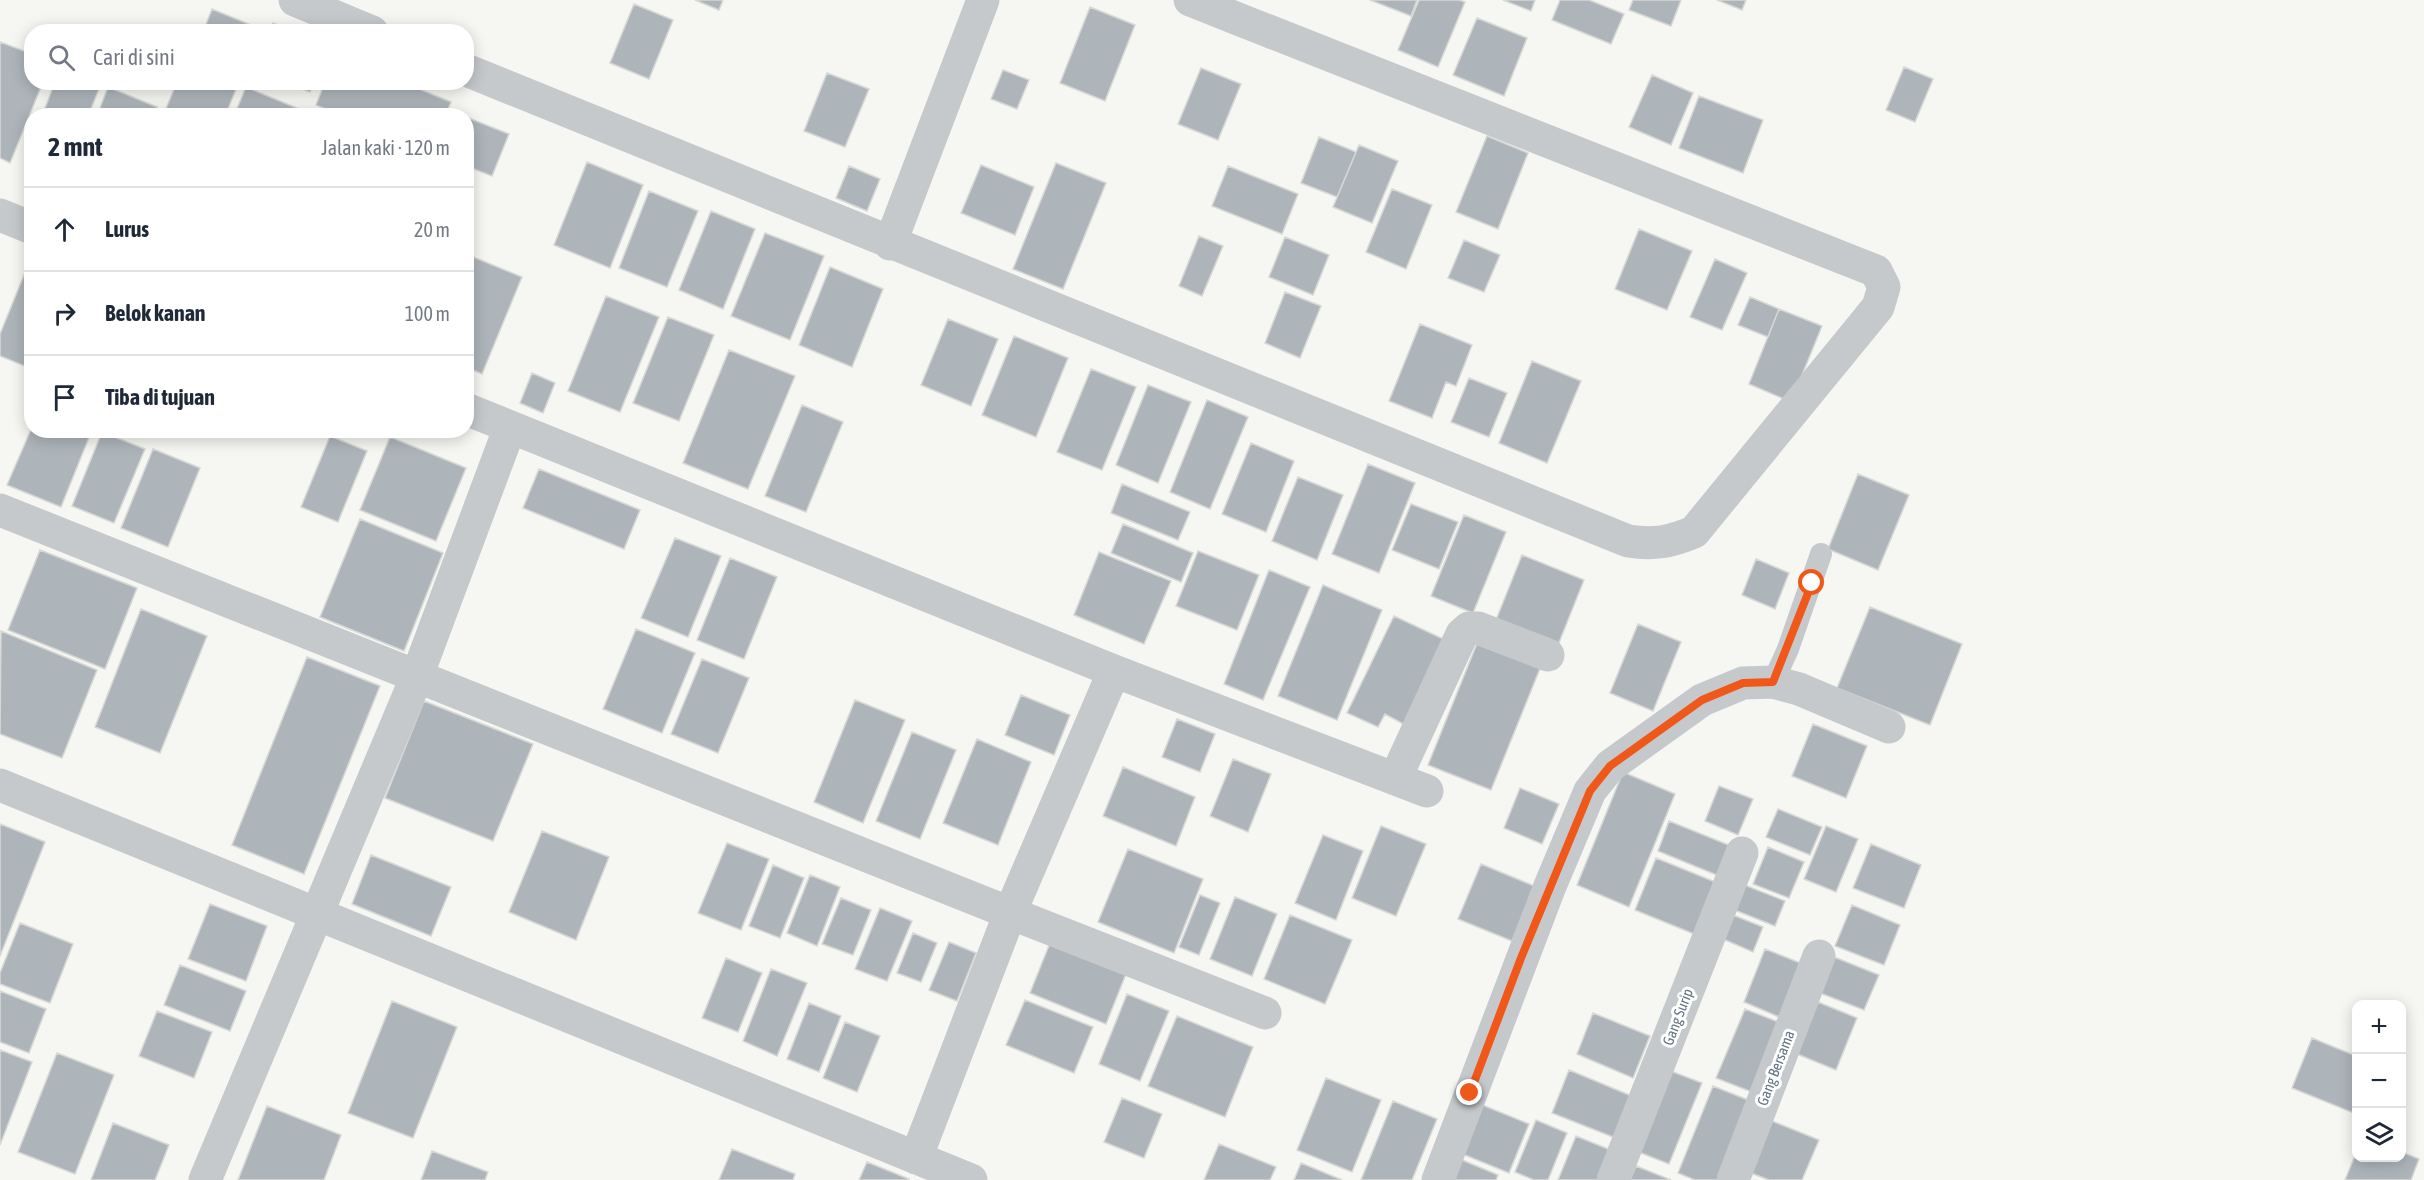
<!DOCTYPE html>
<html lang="id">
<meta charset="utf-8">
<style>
:root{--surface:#fff;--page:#f2f2f3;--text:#1f2937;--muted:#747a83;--line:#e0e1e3}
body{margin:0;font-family:"Asap Condensed",sans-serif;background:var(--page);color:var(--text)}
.controls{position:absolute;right:18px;bottom:18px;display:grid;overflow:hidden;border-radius:12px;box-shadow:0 3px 15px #0003}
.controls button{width:54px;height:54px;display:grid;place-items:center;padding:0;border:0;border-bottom:2px solid var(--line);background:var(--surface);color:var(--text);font:30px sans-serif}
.stop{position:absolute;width:18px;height:18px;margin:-14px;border:4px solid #ef5819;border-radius:50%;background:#fff}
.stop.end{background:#ef5819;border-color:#fff;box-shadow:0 2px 6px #0008}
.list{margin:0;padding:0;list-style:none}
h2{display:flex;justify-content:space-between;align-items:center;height:78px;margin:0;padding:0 24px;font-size:26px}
h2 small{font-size:20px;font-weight:400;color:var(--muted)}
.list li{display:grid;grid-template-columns:39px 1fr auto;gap:18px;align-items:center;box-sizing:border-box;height:84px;padding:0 24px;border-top:2px solid var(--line)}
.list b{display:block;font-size:22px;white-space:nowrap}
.list em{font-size:20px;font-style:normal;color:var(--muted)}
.icon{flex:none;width:33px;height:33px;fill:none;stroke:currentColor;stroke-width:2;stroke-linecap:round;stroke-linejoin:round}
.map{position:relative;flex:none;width:2424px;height:1180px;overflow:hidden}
.search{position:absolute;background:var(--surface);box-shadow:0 3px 15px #0003;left:24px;top:24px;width:450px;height:66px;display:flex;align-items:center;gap:15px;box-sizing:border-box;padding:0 21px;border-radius:24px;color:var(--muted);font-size:22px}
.panel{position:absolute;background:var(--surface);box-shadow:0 3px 15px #0003;left:24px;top:108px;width:450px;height:330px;border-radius:24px}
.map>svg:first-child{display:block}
.building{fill:#adb5bb;stroke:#d7d7d5;stroke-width:1.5}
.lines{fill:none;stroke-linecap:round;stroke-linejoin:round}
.service{stroke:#c5c9cc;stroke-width:22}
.minor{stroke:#c5c9cc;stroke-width:33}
.route{stroke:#ef5819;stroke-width:8}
.labels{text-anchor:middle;stroke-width:6;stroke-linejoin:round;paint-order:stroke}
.street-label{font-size:15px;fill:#637485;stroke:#fff}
</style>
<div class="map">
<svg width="2424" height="1180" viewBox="0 0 2424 1180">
<rect width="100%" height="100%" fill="#f6f6f2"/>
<path class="building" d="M695,0H723L719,10Z
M1370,0H1417L1411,16Z
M1419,0H1459L1465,2L1438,67L1398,50Z
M1503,0H1535L1531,11Z
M1560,0H1589L1624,14L1611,44L1552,20Z
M1633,0H1681L1671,26L1629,10Z
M1717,0H1746L1742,10Z
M634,4L673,20L649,79L610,63Z
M1090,7L1135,25L1105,101L1060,83Z
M212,9L258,28L257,32H203Z
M1477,18L1527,38L1504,96L1453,75Z
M273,23L294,32H270Z
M0,42L32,54V82H43L10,163L0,158Z
M1904,67L1933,79L1915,122L1886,110Z
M1201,68L1241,84L1218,140L1178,124Z
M1003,70L1029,80L1017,109L991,99Z
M827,73L869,89L845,147L804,131Z
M1652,75L1693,93L1671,145L1629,127Z
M55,82L101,84L88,116H42Z
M177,82H239L225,116H163Z
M285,82H314L310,92Z
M325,82H402L451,102L445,116H342L316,105Z
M108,87L157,107L153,116H97Z
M246,87L316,116H234Z
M1699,96L1763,120L1743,173L1679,148Z
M466,117L509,134L492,176L466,166Z
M1487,136L1528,153L1498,229L1456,212Z
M1319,137L1356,152L1337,197L1301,183Z
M32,142V162L25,159Z
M1359,145L1398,161L1372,223L1333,207Z
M587,162L643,185L610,268L554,245Z
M1056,163L1106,183L1063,289L1013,269Z
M981,165L1034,187L1015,235L961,213Z
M849,166L880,179L867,211L836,198Z
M1228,166L1298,194L1282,234L1212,206Z
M1392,189L1432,205L1406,269L1366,252Z
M649,191L698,211L667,287L619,268Z
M711,211L755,229L723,309L679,290Z
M1639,229L1692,251L1667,310L1615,289Z
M765,233L824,256L790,340L731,316Z
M1199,236L1223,246L1202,296L1179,286Z
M1285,237L1329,255L1313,295L1269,277Z
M1464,240L1500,255L1484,292L1448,278Z
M466,254L522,277L482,374L466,367Z
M1715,259L1747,273L1722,330L1690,317Z
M830,267L883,289L852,367L799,345Z
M24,275L32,278V369L0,356V334Z
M1285,292L1321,306L1300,358L1265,343Z
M606,296L659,317L620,412L568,391Z
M1750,297L1779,309L1768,337L1738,325Z
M1779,309L1822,326L1791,402L1749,384Z
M668,317L714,335L679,421L633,403Z
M948,319L998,339L971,406L921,385Z
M1420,324L1472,345L1456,386L1446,382L1432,418L1389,401Z
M1014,336L1068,358L1036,437L982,415Z
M729,350L795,376L748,489L683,463Z
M1532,361L1581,381L1547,463L1499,443Z
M1091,369L1136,387L1102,470L1057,452Z
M532,373L555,383L543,413L520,403Z
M1469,378L1507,393L1489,437L1451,422Z
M1148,385L1191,402L1158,483L1116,465Z
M1207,400L1248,417L1210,509L1170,492Z
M802,405L843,422L806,512L765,496Z
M32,427V430H92L61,507L7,485Z
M102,432L145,449L114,523L72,506Z
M330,436L367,451L338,522L301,507Z
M390,437L466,468L436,541L360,510Z
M1251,443L1294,461L1266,532L1222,514Z
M153,449L200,468L168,547L121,528Z
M1368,464L1415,483L1379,573L1332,554Z
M539,469L640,510L624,549L523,508Z
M1858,474L1909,495L1878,570L1828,549Z
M1298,477L1343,495L1317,560L1272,541Z
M1122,484L1190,512L1178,540L1111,513Z
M1411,504L1458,522L1439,569L1392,550Z
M1464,515L1506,532L1473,613L1431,596Z
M360,519L443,553L404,651L320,617Z
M1123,524L1193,553L1181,582L1111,553Z
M675,538L721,556L688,637L641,618Z
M40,550L137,588L105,669L8,630Z
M1198,551L1259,575L1237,630L1176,606Z
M1099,552L1171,581L1144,644L1074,615Z
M1522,555L1584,580L1556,650L1494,625Z
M730,558L777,577L744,659L697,640Z
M1756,559L1789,573L1775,609L1742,595Z
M1269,570L1310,587L1263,700L1224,684Z
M1323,585L1382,610L1337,720L1278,696Z
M1870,607L1962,644L1930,725L1837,688Z
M141,609L207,636L160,753L95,727Z
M1394,616L1454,644L1407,726L1385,714L1378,727L1347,713Z
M1638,624L1681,642L1653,711L1610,693Z
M636,629L695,653L662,733L603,709Z
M1,631L97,670L62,758L0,734Z
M1478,641L1541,666L1491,790L1428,765Z
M307,657L380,686L304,874L232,845Z
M702,659L749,678L718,753L671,734Z
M1021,695L1070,715L1054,755L1005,735Z
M855,700L905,720L863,823L814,802Z
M424,701L533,744L493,841L385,798Z
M1177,719L1215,734L1200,772L1162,757Z
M1813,724L1867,746L1846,798L1792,776Z
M912,732L956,750L920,839L876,821Z
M977,739L1031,762L998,845L943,823Z
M1233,759L1271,774L1248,832L1210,816Z
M1123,767L1195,797L1176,846L1103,816Z
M1623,772L1675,794L1629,907L1577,885Z
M1719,786L1753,799L1738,835L1705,821Z
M1520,788L1559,804L1542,844L1504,828Z
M1778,809L1822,827L1810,855L1766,837Z
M1669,821L1731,846L1719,876L1658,851Z
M0,824L45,842L0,956Z
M1381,826L1426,844L1396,916L1352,898Z
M1826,826L1858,839L1836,892L1804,879Z
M542,831L609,857L576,940L509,912Z
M1323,835L1363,851L1336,920L1295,903Z
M727,843L769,859L741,930L698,913Z
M1871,844L1921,865L1904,908L1853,888Z
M1768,847L1804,862L1789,898L1753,884Z
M1128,849L1203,879L1174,953L1098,922Z
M371,855L451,887L431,936L352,904Z
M1656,858L1720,884L1699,936L1635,910Z
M1481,864L1534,886L1512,941L1458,919Z
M773,865L804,878L780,938L749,926Z
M810,875L840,887L817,946L787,933Z
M1742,884L1785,901L1775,926L1732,909Z
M1200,895L1220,903L1199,955L1179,947Z
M1235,897L1277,914L1252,976L1210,959Z
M841,898L871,910L853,955L822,944Z
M210,904L267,926L246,981L188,959Z
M1852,905L1900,925L1884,965L1835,946Z
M880,908L912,921L887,981L855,969Z
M1290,915L1352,940L1325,1004L1264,979Z
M1733,915L1763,927L1753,952L1723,939Z
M20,923L73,944L50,1003L0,984V973Z
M913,933L937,943L921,982L897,973Z
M949,942L976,953L957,1001L929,990Z
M1050,943L1126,974L1106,1024L1030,993Z
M1765,949L1808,966L1786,1020L1744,1002Z
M1834,957L1879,975L1864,1010L1820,993Z
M726,958L762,973L738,1032L702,1018Z
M180,965L246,991L230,1031L164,1005Z
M771,969L807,983L777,1056L743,1041Z
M0,991L46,1009L29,1053L0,1042Z
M1127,994L1169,1011L1140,1081L1099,1064Z
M1025,1000L1093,1027L1074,1073L1006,1045Z
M392,1001L457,1027L413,1138L348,1113Z
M1818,1002L1857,1018L1836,1070L1797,1054Z
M809,1003L841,1016L819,1072L787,1059Z
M1745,1009L1786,1025L1757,1094L1716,1078Z
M157,1011L212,1032L194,1078L139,1056Z
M1593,1013L1650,1036L1633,1078L1577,1054Z
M1177,1016L1253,1047L1225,1117L1148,1086Z
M845,1022L880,1036L857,1092L823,1078Z
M2312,1038L2356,1056V1114L2292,1088Z
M0,1050L32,1062L0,1145Z
M57,1053L114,1075L75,1174L18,1152Z
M1569,1070L1634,1097L1618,1139L1552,1113Z
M1668,1070L1702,1083L1669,1164L1636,1151Z
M1326,1078L1381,1100L1352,1172L1297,1150Z
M1713,1086L1753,1102L1722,1180H1695L1678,1173Z
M1122,1098L1162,1114L1144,1158L1104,1142Z
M1393,1101L1437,1119L1412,1180H1361Z
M1480,1104L1529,1124L1509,1173L1460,1153Z
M267,1106L341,1135L324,1180H238Z
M1536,1120L1567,1133L1548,1180H1534L1515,1172Z
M1772,1121L1819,1140L1802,1180H1769L1751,1173Z
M113,1123L169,1145L155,1180H91Z
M1576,1136L1613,1151L1601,1180H1558Z
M1219,1144L1276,1167L1270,1180H1204Z
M732,1149L795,1174L793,1180H719Z
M432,1151L488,1172L485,1180H421Z
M2402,1152L2419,1159L2411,1180H2345L2356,1153V1158H2402Z
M1455,1157L1498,1175L1496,1180H1446Z
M867,1162L909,1179V1180H859Z
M1301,1163L1342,1180H1294Z
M1636,1166L1671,1180H1630Z"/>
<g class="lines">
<path class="service" d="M1773,682L1788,649L1821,554"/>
<path class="minor" d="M295,0L372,32
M466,70L1628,541C1654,545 1670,542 1694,532L1878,307L1884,287L1876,271L1190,0
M0,215L32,228
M890,244L983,0
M466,409L1114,671L1427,791
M0,510L1010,913L1265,1013
M1395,779L1462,634L1469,628H1478L1548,655
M0,785L971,1180
M916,1158L1010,913L1114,671
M205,1180L417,676L510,427
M1438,1180L1550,886L1590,791L1610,766L1702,700L1743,683L1773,682L1799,689L1889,727
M1613,1180L1742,853
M1733,1180L1819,956"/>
</g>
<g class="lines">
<path class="route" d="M1470,1093L1521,958L1590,791L1610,766L1702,700L1743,683L1773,682L1812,583"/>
</g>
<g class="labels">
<g class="street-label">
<text transform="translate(1678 1017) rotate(-69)" y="5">Gang Surip</text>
<text transform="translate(1776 1068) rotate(-69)" y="5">Gang Bersama</text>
</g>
</g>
</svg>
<div class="controls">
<button>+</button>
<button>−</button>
<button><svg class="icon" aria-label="layers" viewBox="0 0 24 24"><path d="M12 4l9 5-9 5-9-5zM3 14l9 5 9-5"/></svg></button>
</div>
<div class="stop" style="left:1812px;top:583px"></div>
<div class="stop end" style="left:1470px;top:1093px"></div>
<div class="search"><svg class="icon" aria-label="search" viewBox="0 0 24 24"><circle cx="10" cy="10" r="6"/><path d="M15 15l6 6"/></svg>Cari di sini</div>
<section class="panel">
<h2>2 mnt<small>Jalan kaki · 120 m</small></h2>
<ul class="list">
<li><svg class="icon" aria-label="ahead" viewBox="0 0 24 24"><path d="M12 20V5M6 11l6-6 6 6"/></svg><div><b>Lurus</b></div><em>20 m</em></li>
<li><svg class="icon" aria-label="right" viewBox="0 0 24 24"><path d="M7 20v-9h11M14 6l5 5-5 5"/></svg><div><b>Belok kanan</b></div><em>100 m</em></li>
<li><svg class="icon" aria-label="arrive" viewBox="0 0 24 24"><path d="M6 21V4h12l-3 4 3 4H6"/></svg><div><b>Tiba di tujuan</b></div></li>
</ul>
</section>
</div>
